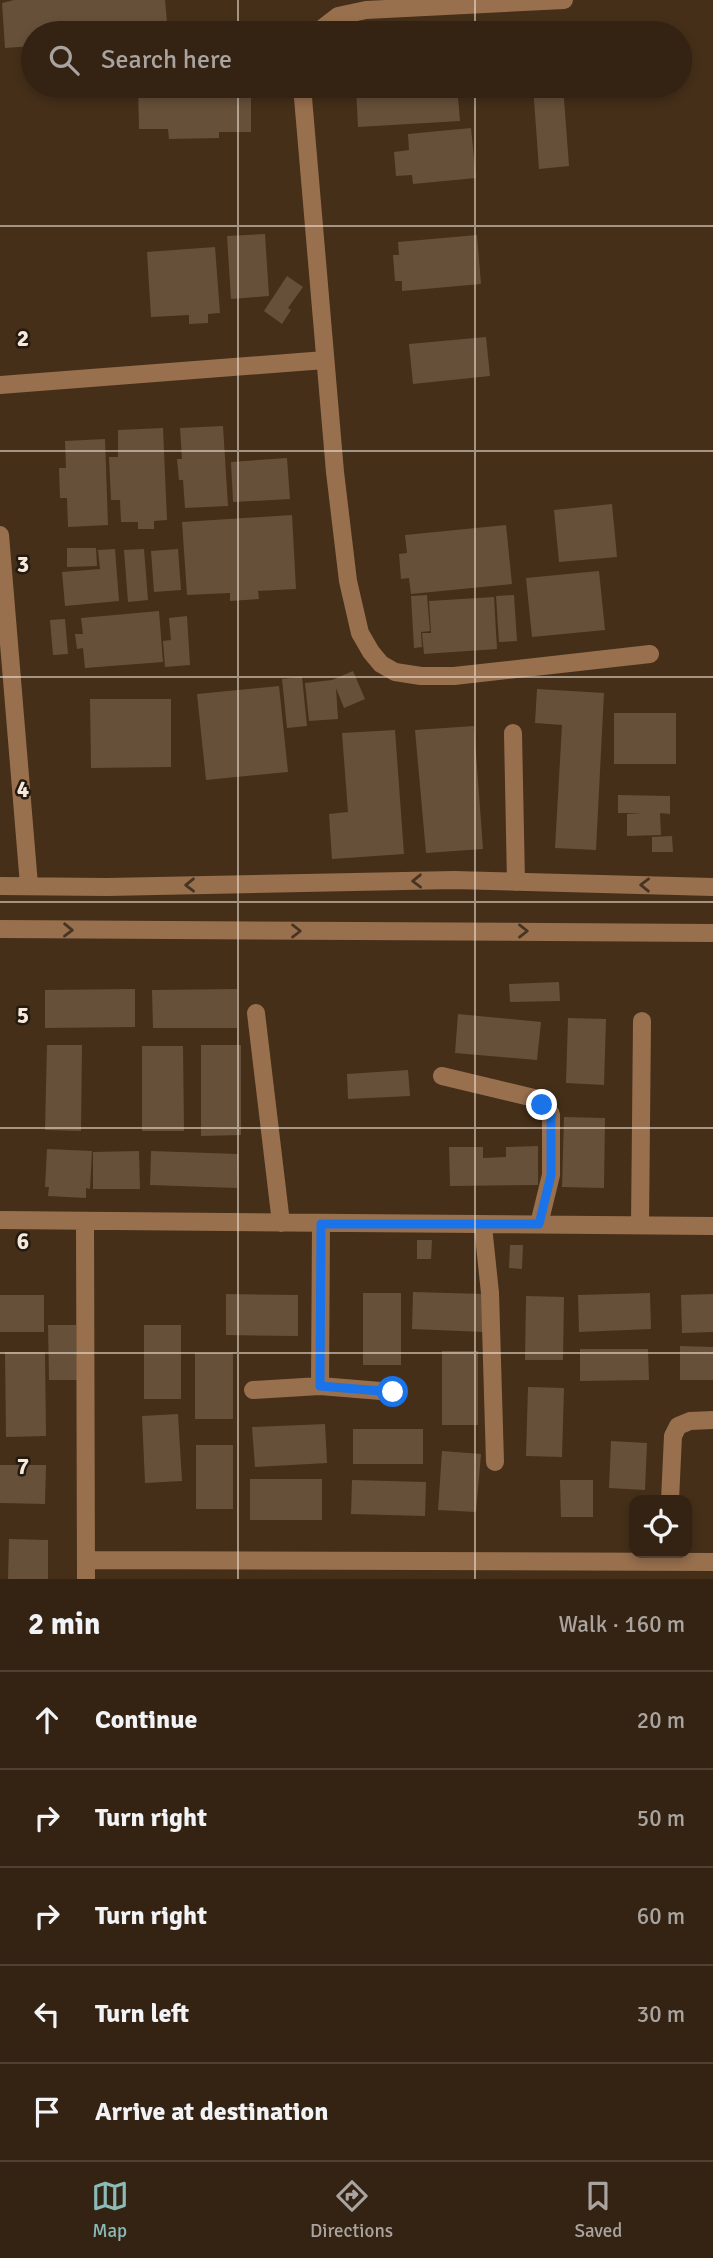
<!DOCTYPE html>
<meta charset="utf-8">
<style>
:root{--surface:#342313;--page:#3f2f21;--text:#f1f3f6;--muted:#a9a4a0;--line:#4e4033;--accent:#8bbbb9}
body{margin:0;font-family:Signika,sans-serif;background:var(--page);color:var(--text)}
.controls{position:absolute;right:21px;bottom:21px;display:grid;overflow:hidden;border-radius:14px;box-shadow:0 4px 10px #0003}
.controls button{width:63px;height:63px;display:grid;place-items:center;padding:0;border:0;border-bottom:2px solid var(--line);background:var(--surface);color:var(--text);font:35px sans-serif}
.stop{position:absolute;width:21px;height:21px;margin:-16px;border:5px solid #1a73e8;border-radius:50%;background:#fff}
.stop.end{background:#1a73e8;border-color:#fff;box-shadow:0 2px 7px #0008}
.list{margin:0;padding:0;list-style:none}
h2{display:flex;justify-content:space-between;align-items:center;height:91px;margin:0;padding:0 28px;font-size:30px}
h2 small{font-size:23px;font-weight:400;color:var(--muted)}
.list li{display:grid;grid-template-columns:46px 1fr auto;gap:21px;align-items:center;box-sizing:border-box;height:98px;padding:0 28px;border-top:2px solid var(--line)}
.list b{display:block;font-size:26px;white-space:nowrap}
.list em{font-size:23px;font-style:normal;color:var(--muted)}
.icon{flex:none;width:38px;height:38px;fill:none;stroke:currentColor;stroke-width:2;stroke-linecap:round;stroke-linejoin:round}
.map{position:relative;flex:none;width:713px;height:1579px;overflow:hidden}
.search{position:absolute;background:var(--surface);box-shadow:0 4px 10px #0003;left:21px;right:21px;top:21px;height:77px;display:flex;align-items:center;gap:18px;box-sizing:border-box;padding:0 24px;border-radius:38px;color:var(--muted);font-size:26px}
.sheet{height:581px;background:var(--surface)}
nav{display:flex;justify-content:space-around;align-items:center;box-sizing:border-box;height:98px;border-top:2px solid var(--line);background:var(--surface);font-size:19px;color:var(--muted)}
nav a{display:grid;justify-items:center;gap:4px}
nav .on{color:var(--accent)}
.map>svg:first-child{display:block}
.building{fill:#675039}
.lines{fill:none;stroke-linecap:round;stroke-linejoin:round}
.minor{stroke:#98704e;stroke-width:18}
.oneway{stroke:#473423}
.route{stroke:#1a73e8;stroke-width:9}
.grid{fill:none;stroke:#f6e8db;stroke-width:2;stroke-opacity:0.55}
.grid-label{font-size:23px;text-anchor:middle;font-weight:bold;fill:#f6e8db;stroke:#241a10;stroke-width:5;stroke-linejoin:round;paint-order:stroke}
</style>
<div class="map">
<svg width="713" height="1579" viewBox="0 0 713 1579">
<rect width="100%" height="100%" fill="#452f19"/>
<path class="building" d="M14,0H165L168,33H33V46L5,48L2,3Z
M138,86H251V132H219V138L169,139L168,129H139Z
M356,86H457L460,121L358,127Z
M533,86H563L569,166L539,169Z
M471,128L476,178L413,184L412,175L396,176L394,152L409,150L408,134Z
M265,234L269,296L231,299L227,236Z
M477,235L481,284L402,291V281H395L393,255H399L398,242Z
M215,247L220,313L208,314V323L189,324V315L151,317L147,252Z
M287,276L303,287L288,308L291,310L282,324L264,311Z
M486,337L490,376L413,384L409,344Z
M223,426L228,506L185,508L183,480H179L177,459H182L180,428Z
M163,428L167,520L154,521V529H138V522H121L120,500H111L109,457H118V430Z
M105,439L108,525L68,527L67,498H60L59,468H66L65,441Z
M287,458L290,499L233,502L231,462Z
M612,504L617,557L559,562L554,510Z
M292,515L296,589L258,591L259,599L230,601V593L187,595L182,522Z
M506,525L512,584L411,594L409,578L401,579L399,554L407,553L405,535Z
M67,548H96L97,566L67,567Z
M115,549L119,601L65,606L62,572L100,569L98,550Z
M144,549L148,600L128,602L124,550Z
M178,549L181,590L154,592L151,551Z
M599,571L605,630L532,637L526,578Z
M427,595L430,631L421,632L422,647L414,648L411,596Z
M514,595L517,641L499,642L496,596Z
M494,597L497,649L424,654L422,633H431L429,601Z
M159,611L163,662L85,668L83,648L77,649L75,634H83L81,618Z
M187,616L190,665L165,667L163,641L171,640L169,618Z
M65,619L68,654L53,655L50,620Z
M353,671L365,699L344,708L336,688L338,719L309,721L305,683L332,680Z
M302,677L307,726L287,728L282,679Z
M279,686L288,772L206,780L197,694Z
M537,689L604,693L596,850L555,848L562,725L535,723Z
M90,699H171V767L91,768Z
M614,713H676V764H614Z
M474,726L483,849L426,853L415,730Z
M395,730L404,854L332,859L329,814L348,812L342,733Z
M618,795L670,796V814L660,813L661,835L627,836V814L642,813H618Z
M672,836L673,852H652V837Z
M559,982L560,1001L510,1002L509,984Z
M135,989V1027L45,1028V990Z
M237,989V1028H153L152,990Z
M458,1014L541,1022L537,1060L455,1053Z
M568,1018L606,1019L604,1085L566,1083Z
M47,1045H82L81,1131L45,1130Z
M201,1045H241V1135L201,1136Z
M142,1046H183L184,1131H142Z
M408,1070L410,1096L348,1099L347,1074Z
M564,1117L605,1118L604,1188L562,1187Z
M538,1146V1185L450,1186L449,1147H483V1158L506,1157V1147Z
M47,1149L92,1151L90,1189L86,1188V1198L48,1196L49,1187H45Z
M139,1151L140,1189H93V1152Z
M151,1151L238,1154L237,1188L150,1185Z
M417,1240H432L431,1259H417Z
M510,1245H523L522,1269L509,1268Z
M413,1292L485,1294L484,1332L412,1329Z
M363,1293H401V1365H363Z
M650,1293L651,1329L579,1332L578,1295Z
M226,1294L298,1295V1336L226,1335Z
M713,1294V1332L682,1333L681,1295Z
M0,1295H44V1332H0Z
M526,1296L564,1297L563,1360H525Z
M48,1325H76L77,1380H49Z
M144,1325H181V1399H144Z
M680,1346L713,1347V1380H680Z
M580,1349H648L649,1380L580,1381Z
M442,1351H478V1425H442Z
M5,1352H45L46,1436L6,1437Z
M195,1353H233V1419H195Z
M528,1387L564,1388L562,1457L526,1456Z
M178,1414L182,1481L145,1483L142,1416Z
M325,1424L327,1463L255,1467L252,1427Z
M353,1429H423V1464H353Z
M611,1441L647,1443L645,1490L609,1488Z
M196,1445H233V1509H196Z
M442,1451L481,1454L476,1512L438,1510Z
M0,1465H46L45,1504L0,1503Z
M250,1479H322V1520H250Z
M352,1480L426,1482L425,1516L351,1514Z
M560,1480H593V1517H561Z
M9,1539L48,1540V1579H8Z"/>
<g class="lines">
<path class="minor" d="M316,33L338,16L366,10L564,0
M302,86L335,472L348,581L360,633L371,652L381,664L395,672L421,676H454L650,654
M0,385L325,360
M0,535L29,885
M513,733L516,882
M0,886L107,887L454,880L713,887
M0,929L713,933
M256,1013L281,1223
M442,1076L534,1098L551,1114V1175L539,1224
M0,1220L713,1226
M85,1221L86,1579
M640,1225L642,1021
M483,1226L490,1293L495,1462
M320,1386L321,1224
M253,1390L320,1386L393,1392
M670,1500L673,1436L678,1426L690,1421L713,1420
M86,1560L713,1562"/>
</g>
<defs><path id="oneway-chevron" d="M-2-3.5L2.5 0L-2 3.5" fill="none" stroke-width="1.6" stroke-linecap="round" stroke-linejoin="round" transform="scale(1.75)"/></defs>
<g class="oneway">
<use href="#oneway-chevron" transform="translate(417 881) rotate(179)"/>
<use href="#oneway-chevron" transform="translate(190 885) rotate(179)"/>
<use href="#oneway-chevron" transform="translate(645 885) rotate(-179)"/>
<use href="#oneway-chevron" transform="translate(68 930) rotate(1)"/>
<use href="#oneway-chevron" transform="translate(296 931)"/>
<use href="#oneway-chevron" transform="translate(523 931)"/>
</g>
<g class="lines">
<path class="route" d="M393,1392L320,1386L321,1224H539L551,1175V1114L542,1105"/>
</g>
<path class="grid" d="M238,0V33M475,0V33M238,86V1579M475,86V1579M0,226H713M0,451H713M0,677H713M0,902H713M0,1128H713M0,1353H713"/>
<g class="grid-label">
<text x="23" y="346">2</text>
<text x="23" y="572">3</text>
<text x="23" y="797">4</text>
<text x="23" y="1023">5</text>
<text x="23" y="1249">6</text>
<text x="23" y="1474">7</text>
</g>
</svg>
<div class="controls">
<button><svg class="icon" aria-label="locate" viewBox="0 0 24 24"><circle cx="12" cy="12" r="6"/><path d="M12 2v4M12 18v4M2 12h4M18 12h4"/></svg></button>
</div>
<div class="stop" style="left:393px;top:1392px"></div>
<div class="stop end" style="left:542px;top:1105px"></div>
<div class="search"><svg class="icon" aria-label="search" viewBox="0 0 24 24"><circle cx="10" cy="10" r="6"/><path d="M15 15l6 6"/></svg>Search here</div>
</div>
<section class="sheet">
<h2>2 min<small>Walk · 160 m</small></h2>
<ul class="list">
<li><svg class="icon" aria-label="ahead" viewBox="0 0 24 24"><path d="M12 20V5M6 11l6-6 6 6"/></svg><div><b>Continue</b></div><em>20 m</em></li>
<li><svg class="icon" aria-label="right" viewBox="0 0 24 24"><path d="M7 20v-9h11M14 6l5 5-5 5"/></svg><div><b>Turn right</b></div><em>50 m</em></li>
<li><svg class="icon" aria-label="right" viewBox="0 0 24 24"><path d="M7 20v-9h11M14 6l5 5-5 5"/></svg><div><b>Turn right</b></div><em>60 m</em></li>
<li><svg class="icon" aria-label="left" viewBox="0 0 24 24"><path d="M17 20v-9H6M10 6l-5 5 5 5"/></svg><div><b>Turn left</b></div><em>30 m</em></li>
<li><svg class="icon" aria-label="arrive" viewBox="0 0 24 24"><path d="M6 21V4h12l-3 4 3 4H6"/></svg><div><b>Arrive at destination</b></div></li>
</ul>
</section>
<nav>
<a class="on"><svg class="icon" aria-label="map" viewBox="0 0 24 24"><path d="M3 6l6-2 6 2 6-2v14l-6 2-6-2-6 2zM9 4v14M15 6v14"/></svg>Map</a>
<a><svg class="icon" aria-label="directions" viewBox="0 0 24 24"><path d="M12 3l9 9-9 9-9-9zM9 14v-3h6M13 9l2 2-2 2"/></svg>Directions</a>
<a><svg class="icon" aria-label="saved" viewBox="0 0 24 24"><path d="M7 4h10v16l-5-4-5 4z"/></svg>Saved</a>
</nav>
